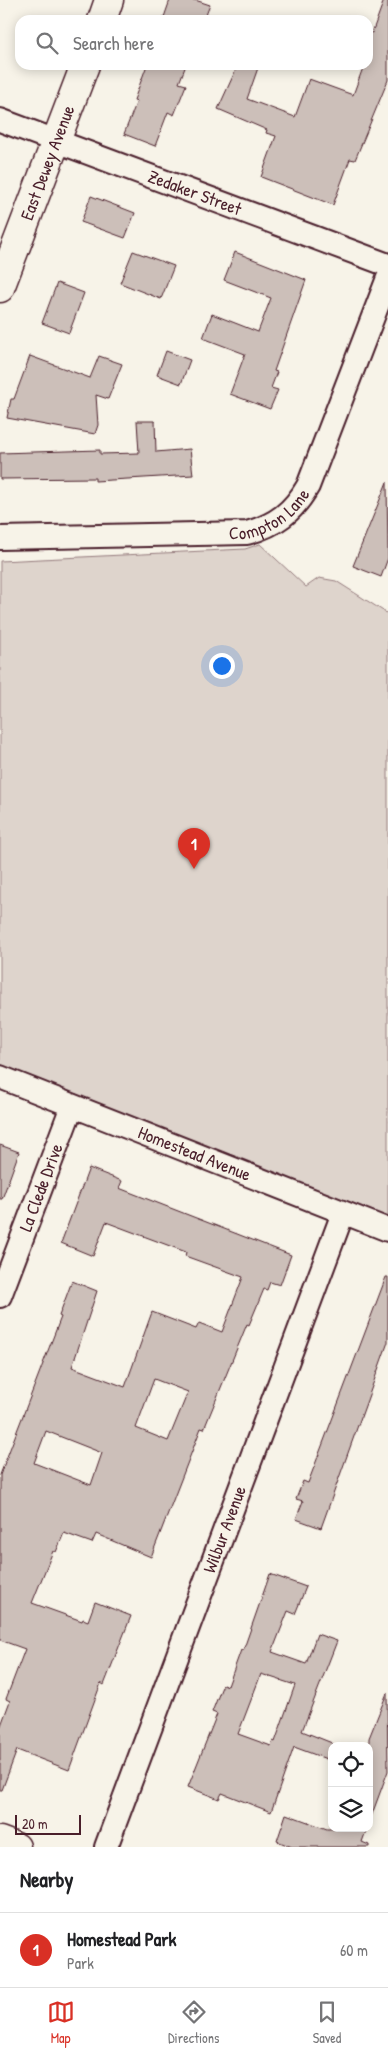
<!DOCTYPE html>
<style>
:root{--surface:#fff;--page:#f2f2f2;--text:#202124;--muted:#757577;--line:#e0e0e0;--accent:#d93025}
body{margin:0;font-family:"Patrick Hand",sans-serif;background:var(--page);color:var(--text)}
.controls{position:absolute;right:15px;bottom:15px;display:grid;overflow:hidden;border-radius:10px;box-shadow:0 2px 12px #0003}
.controls button{width:45px;height:45px;display:grid;place-items:center;padding:0;border:0;border-bottom:1px solid var(--line);background:var(--surface);color:var(--text);font:25px sans-serif}
.scale{position:absolute;left:15px;bottom:12px;width:66px;box-sizing:border-box;padding-left:5px;border:2px solid #4a1f2b;border-top:0;font-size:14px;line-height:18px;white-space:nowrap;color:#4a1f2b;-webkit-text-stroke:4px #f7f3e8;paint-order:stroke}
.you{position:absolute;left:221px;top:665px;width:18px;height:18px;margin:-12px;border:4px solid #fff;border-radius:50%;background:#1a73e8;box-shadow:0 0 0 8px #1a73e833}
.badge{display:grid;place-items:center;width:32px;height:32px;border-radius:50%;background:var(--accent);color:#fff;font-size:16px;font-weight:700}
.pin{position:absolute;translate:-50% -41px;filter:drop-shadow(0 1px 2px #0008)}
.pin::after{content:'';position:absolute;top:26px;width:18px;height:15px;background:inherit;clip-path:polygon(0 0,100% 0,50% 100%)}
.list{margin:0;padding:0;list-style:none}
h2{display:flex;justify-content:space-between;align-items:center;height:65px;margin:0;padding:0 20px;font-size:21px}
h2 small{font-size:16px;font-weight:400;color:var(--muted)}
.list li{display:grid;grid-template-columns:32px 1fr auto;gap:15px;align-items:center;box-sizing:border-box;height:75px;padding:0 20px;border-top:1px solid var(--line)}
.list b{display:block;font-size:19px;white-space:nowrap}
.list p{margin:0;font-size:16px;white-space:nowrap;color:var(--muted)}
.list em{font-size:16px;font-style:normal;color:var(--muted)}
.icon{flex:none;width:28px;height:28px;fill:none;stroke:currentColor;stroke-width:2;stroke-linecap:round;stroke-linejoin:round}
.map{position:relative;flex:none;width:388px;height:1847px;overflow:hidden}
.search{position:absolute;background:var(--surface);box-shadow:0 2px 12px #0003;left:15px;right:15px;top:15px;height:55px;display:flex;align-items:center;gap:12px;box-sizing:border-box;padding:0 18px;border-radius:15px;color:var(--muted);font-size:19px}
.sheet{height:140px;background:var(--surface)}
nav{display:flex;justify-content:space-around;align-items:center;box-sizing:border-box;height:70px;border-top:1px solid var(--line);background:var(--surface);font-size:14px;color:var(--muted)}
nav a{display:grid;justify-items:center;gap:2px}
nav .on{color:var(--accent)}
.map>svg:first-child{display:block}
.green{fill:#ded4cc;stroke:#947a7c}
.building{fill:#ccbfb9;stroke:#4a1f2b;fill-rule:evenodd}
.lines{fill:none;stroke-linecap:round;stroke-linejoin:round}
.street-casing{stroke:#4a1f2b;stroke-width:26}
.secondary-casing{stroke:#4a1f2b;stroke-width:31}
.street{stroke:#f7f3e8;stroke-width:22}
.secondary{stroke:#f7f3e8;stroke-width:28}
.labels{text-anchor:middle;stroke-width:5;stroke-linejoin:round;paint-order:stroke}
.street-label{font-size:18px;fill:#4a1f2b;stroke:#f7f3e8}
</style>
<div class="map">
<svg width="388" height="1847" viewBox="0 0 388 1847">
<rect width="100%" height="100%" fill="#f7f3e8"/>
<filter id="ink" filterUnits="userSpaceOnUse"><feTurbulence type="fractalNoise" baseFrequency=".02" numOctaves="2"/><feDisplacementMap in="SourceGraphic" scale="10" xChannelSelector="R" yChannelSelector="G"/><feConvolveMatrix kernelMatrix="1 2 1 2 8 2 1 2 1" color-interpolation-filters="sRGB"/></filter>
<g filter="url(#ink)">
<path class="green" d="M260,544L306,587L319,578L336,581L388,614V1230L0,1077V561L245,549Z"/>
<path class="building" d="M170,0H195L210,5L204,20H163Z
M384,0H388V80L355,160L350,159L333,205L261,177L276,136L266,133L267,130L218,109L238,65H259L247,99L295,117L309,79L353,95L364,65H368V31L372,33Z
M147,65H186L179,83L186,85L174,115L168,112L155,146L124,134L137,101L134,100Z
M91,196L135,213L125,238L81,222Z
M133,251L174,266L161,299L120,283Z
M235,252L306,280L274,371L277,372L271,388L278,390L270,409L230,394L245,354L203,338L212,314L258,332L271,298L224,280Z
M57,283L84,293L69,333L42,323Z
M166,351L190,360L181,384L157,375Z
M30,356L90,378L99,356L122,364L108,399L96,395L98,425L95,434L7,418L11,399H14Z
M137,421H155L156,452L190,449L193,475L95,481V478L0,479V453L100,450V454L139,453Z
M387,482L388,558L381,577L353,566Z
M0,1145L19,1152L2,1199H0Z
M89,1168L122,1181L119,1188L291,1255L280,1285L270,1282L267,1290L264,1289L249,1325L247,1324L204,1429L201,1428L151,1557L96,1534L92,1543L64,1533L56,1552L53,1551L32,1603L82,1621L83,1619L88,1621L95,1602L131,1616L104,1685L101,1683L69,1770L17,1750L2,1790H0V1728L10,1701L6,1699L25,1649L0,1640V1475L61,1317L59,1316L72,1281L97,1291L72,1367L125,1387L152,1312L196,1329L199,1323L222,1332L243,1277L185,1256L186,1252L106,1222L93,1256L61,1243ZM154,1379L188,1392L168,1441L136,1428ZM46,1431L102,1453L91,1485L34,1463Z
M386,1277H388V1342L321,1528L296,1519L303,1501L296,1499L303,1481L308,1483Z
M270,1574L306,1587L295,1614L288,1611L272,1652L306,1664L317,1634L337,1641L302,1731L332,1743V1761L294,1747L271,1812L222,1793L219,1799L188,1787L217,1714L212,1712L223,1684L228,1686L241,1650L243,1651ZM261,1674L295,1685L275,1742L273,1741L271,1746L238,1734Z
M387,1693L388,1771L371,1817L369,1816V1738Z
M286,1814L327,1829L367,1828L362,1842L369,1845V1847H292L277,1841Z"/>
<g class="lines">
<g class="street-casing">
<g id="street">
<path id="s1" d="M0,120L388,265"/>
<path id="s2" d="M0,538L247,533C276,525 293,512 308,486L388,278"/>
<path id="s3" d="M0,1077L388,1230"/>
<path id="s4" d="M0,1296L72,1106"/>
<path id="s5" d="M106,1847L343,1213"/>
</g>
</g>
<g class="secondary-casing">
<g id="secondary">
<path d="M102,20L109,0"/>
<path id="s6" d="M0,288L85,65"/>
<path d="M0,1841L16,1847"/>
</g>
</g>
<use href="#street" class="street"/>
<use href="#secondary" class="secondary"/>
</g>
</g>
<g class="labels">
<g class="street-label">
<text dy="6" stroke="none"><textPath href="#s6" startOffset="134">East Dewey Avenue</textPath></text>
<text dy="6" stroke="none"><textPath href="#s1" startOffset="208">Zedaker Street</textPath></text>
<text dy="6" stroke="none"><textPath href="#s2" startOffset="275">Compton Lane</textPath></text>
<text dy="6" stroke="none"><textPath href="#s3" startOffset="209">Homestead Avenue</textPath></text>
<text dy="6" stroke="none"><textPath href="#s4" startOffset="116">La Clede Drive</textPath></text>
<text dy="6" stroke="none"><textPath href="#s5" startOffset="339">Wilbur Avenue</textPath></text>
</g>
</g>
</svg>
<div class="controls">
<button><svg class="icon" aria-label="locate" viewBox="0 0 24 24"><circle cx="12" cy="12" r="6"/><path d="M12 2v4M12 18v4M2 12h4M18 12h4"/></svg></button>
<button><svg class="icon" aria-label="layers" viewBox="0 0 24 24"><path d="M12 4l9 5-9 5-9-5zM3 14l9 5 9-5"/></svg></button>
</div>
<div class="scale">20 m</div>
<div class="you"></div>
<div class="pin badge" style="left:194px;top:869px">1</div>
<div class="search"><svg class="icon" aria-label="search" viewBox="0 0 24 24"><circle cx="10" cy="10" r="6"/><path d="M15 15l6 6"/></svg>Search here</div>
</div>
<section class="sheet">
<h2>Nearby<small></small></h2>
<ul class="list">
<li><span class="badge">1</span><div><b>Homestead Park</b><p>Park</p></div><em>60 m</em></li>
</ul>
</section>
<nav>
<a class="on"><svg class="icon" aria-label="map" viewBox="0 0 24 24"><path d="M3 6l6-2 6 2 6-2v14l-6 2-6-2-6 2zM9 4v14M15 6v14"/></svg>Map</a>
<a><svg class="icon" aria-label="directions" viewBox="0 0 24 24"><path d="M12 3l9 9-9 9-9-9zM9 14v-3h6M13 9l2 2-2 2"/></svg>Directions</a>
<a><svg class="icon" aria-label="saved" viewBox="0 0 24 24"><path d="M7 4h10v16l-5-4-5 4z"/></svg>Saved</a>
</nav>
